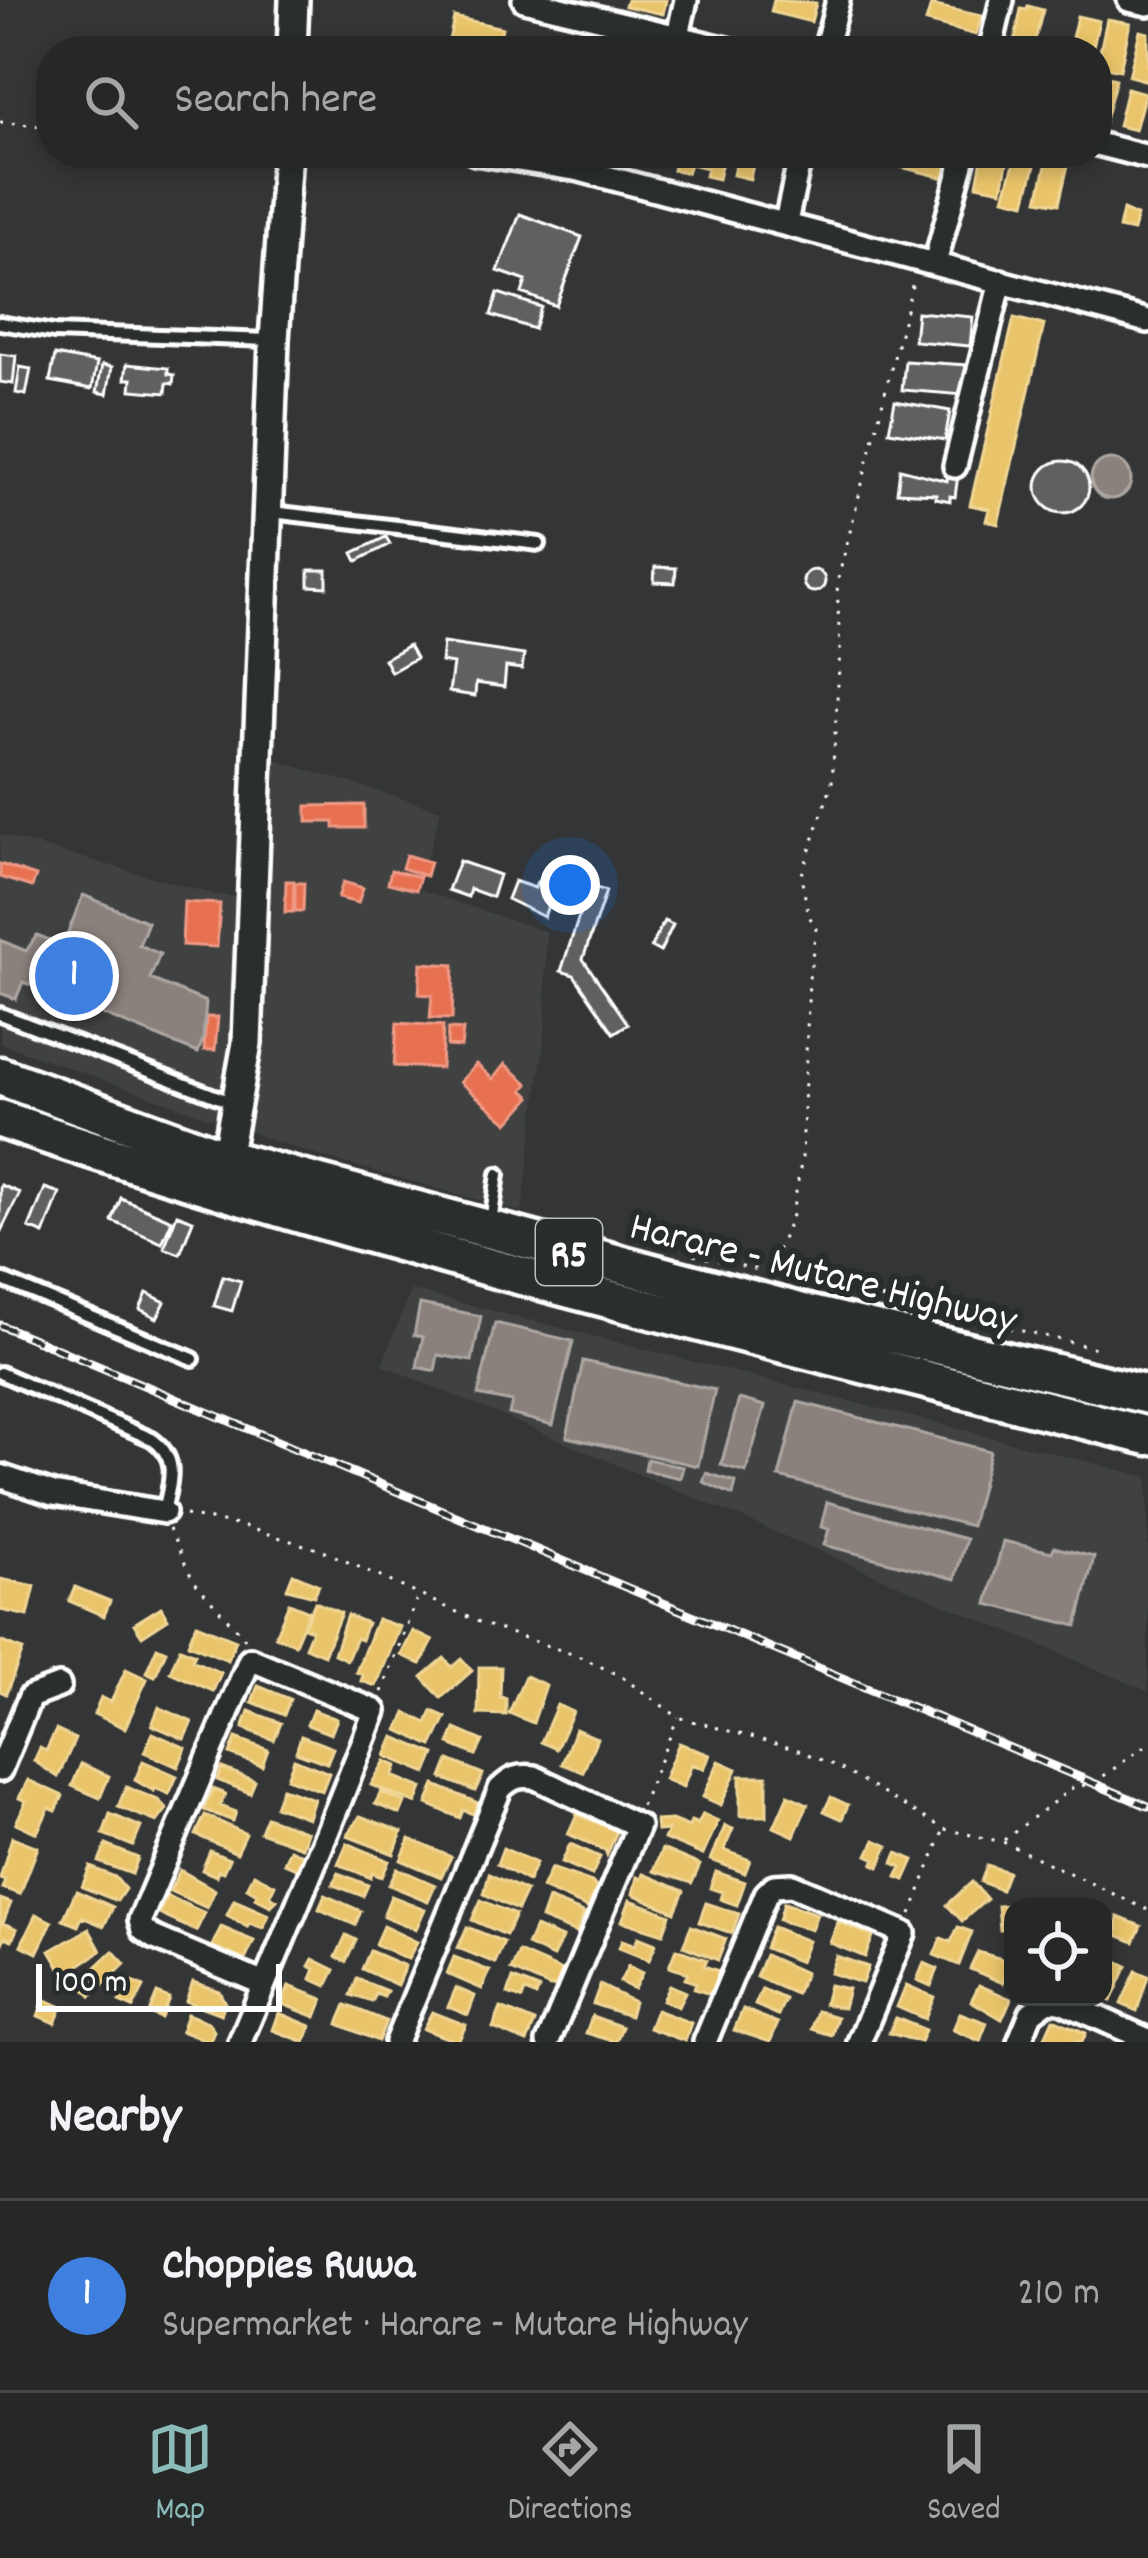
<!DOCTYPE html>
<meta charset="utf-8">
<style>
:root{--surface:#262828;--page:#323434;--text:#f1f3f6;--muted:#a4a6a8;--line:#424445;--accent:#8bbbb9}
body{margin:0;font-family:Dekko,sans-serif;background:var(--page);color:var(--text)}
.controls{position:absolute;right:36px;bottom:36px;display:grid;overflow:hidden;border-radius:24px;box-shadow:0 6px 18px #0003}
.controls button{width:108px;height:108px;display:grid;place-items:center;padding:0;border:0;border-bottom:3px solid var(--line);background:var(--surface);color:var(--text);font:60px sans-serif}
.scale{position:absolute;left:36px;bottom:30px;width:246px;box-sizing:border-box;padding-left:12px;border:6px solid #fff;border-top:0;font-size:33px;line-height:42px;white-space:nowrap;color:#fff;-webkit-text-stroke:9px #2a2d2e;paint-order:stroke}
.you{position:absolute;left:570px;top:885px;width:42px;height:42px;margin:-30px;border:9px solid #fff;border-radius:50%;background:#1a73e8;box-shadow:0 0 0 18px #1a73e833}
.badge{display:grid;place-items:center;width:78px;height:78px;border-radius:50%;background:var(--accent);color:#fff;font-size:39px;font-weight:700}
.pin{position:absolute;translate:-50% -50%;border:6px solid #fff;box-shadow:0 3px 12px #0006}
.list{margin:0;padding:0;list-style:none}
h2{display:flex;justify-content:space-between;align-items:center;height:156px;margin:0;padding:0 48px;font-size:51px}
h2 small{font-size:39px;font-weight:400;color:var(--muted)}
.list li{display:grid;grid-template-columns:78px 1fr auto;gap:36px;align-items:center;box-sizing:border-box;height:192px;padding:0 48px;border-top:3px solid var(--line)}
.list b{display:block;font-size:45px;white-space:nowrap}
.list p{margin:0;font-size:39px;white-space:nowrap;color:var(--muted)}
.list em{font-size:39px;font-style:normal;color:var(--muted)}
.icon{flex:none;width:66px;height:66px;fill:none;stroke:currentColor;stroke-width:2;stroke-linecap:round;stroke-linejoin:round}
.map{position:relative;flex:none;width:1148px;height:2042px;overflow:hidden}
.search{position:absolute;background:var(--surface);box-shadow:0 6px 18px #0003;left:36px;right:36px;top:36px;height:132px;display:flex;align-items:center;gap:30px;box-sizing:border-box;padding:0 42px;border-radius:48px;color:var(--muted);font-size:45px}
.sheet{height:348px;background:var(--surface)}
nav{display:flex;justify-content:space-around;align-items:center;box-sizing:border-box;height:168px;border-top:3px solid var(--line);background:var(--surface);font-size:33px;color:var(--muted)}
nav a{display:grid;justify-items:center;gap:6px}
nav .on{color:var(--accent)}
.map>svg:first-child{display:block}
.built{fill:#404243}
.homes{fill:#e9c46a;stroke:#f0d697;stroke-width:3}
.shops{fill:#e76f51;stroke:#ee9a85;stroke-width:3}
.industry{fill:#8a817c;stroke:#ada7a3;stroke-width:3}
.building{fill:#5f6162;stroke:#fff;stroke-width:3}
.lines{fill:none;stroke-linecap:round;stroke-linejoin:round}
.lane-casing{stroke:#fff;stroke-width:20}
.street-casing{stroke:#fff;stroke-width:30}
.secondary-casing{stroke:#fff;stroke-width:36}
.highway-casing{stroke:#fff;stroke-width:45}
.path{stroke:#fff;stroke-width:3;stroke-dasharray:3 9;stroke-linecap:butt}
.lane{stroke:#2a2d2e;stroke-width:10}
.street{stroke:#2a2d2e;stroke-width:21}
.secondary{stroke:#2a2d2e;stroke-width:27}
.highway{stroke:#2a2d2e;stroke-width:36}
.rail-casing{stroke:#fff;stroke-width:9}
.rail{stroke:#2a2d2e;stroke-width:4.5;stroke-dasharray:14;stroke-linecap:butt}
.labels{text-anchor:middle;stroke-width:12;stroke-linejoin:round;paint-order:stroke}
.shield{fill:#2a2d2e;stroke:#bfc0c0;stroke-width:3}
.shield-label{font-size:39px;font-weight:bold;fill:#fff}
.street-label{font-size:42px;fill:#fff;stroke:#2a2d2e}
</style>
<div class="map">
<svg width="1148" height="2042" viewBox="0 0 1148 2042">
<rect width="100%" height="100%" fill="#333536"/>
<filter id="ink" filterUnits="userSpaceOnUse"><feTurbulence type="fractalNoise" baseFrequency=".00833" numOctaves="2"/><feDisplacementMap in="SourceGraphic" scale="24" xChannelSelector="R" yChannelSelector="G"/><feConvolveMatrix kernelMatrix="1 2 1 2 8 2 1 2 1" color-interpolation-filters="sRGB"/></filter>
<g filter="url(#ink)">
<path class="built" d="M268,758L441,810L418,889L546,932V1025L522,1212L309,1153L0,1043V835L217,895L262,899Z
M411,1290L1148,1477V1691L382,1365Z"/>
<path class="homes" d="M627,0H666L663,14L625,6Z
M774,0L816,3L811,22L771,12Z
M931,5L982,16L976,35L926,22Z
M1028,6L1043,10L1032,51L1013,50L1021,9L1027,10Z
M1077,16L1099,21L1092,51H1069Z
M454,17L502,28L497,51H454L455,46L448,45Z
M1107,19L1130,23L1120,70L1097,65Z
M1140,31L1148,33V81L1129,76Z
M556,34L597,42L595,51H552Z
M1097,74L1116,79L1104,124L1097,122Z
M1127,88L1145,93L1135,130L1118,126Z
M677,153H724L718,179L705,176L707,168L690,164L687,173L673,170Z
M836,153H885L882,168Z
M895,153H948L955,155L949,179L892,165Z
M983,153H1009L1002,190L977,185Z
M1017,153L1037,158L1025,203L1004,198Z
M737,156L754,160L750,179L733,175Z
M1048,157L1069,161L1059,204L1038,200Z
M1123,210L1137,216L1133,231L1119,228Z
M1014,318L1044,325L998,524L986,521L989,509L970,505Z
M293,1574L319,1585L314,1596L287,1589Z
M0,1579L35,1586L28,1616L0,1610Z
M75,1587L110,1601L104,1616L69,1601Z
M315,1602L341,1613L324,1655L305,1647L312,1630L304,1627Z
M289,1603L309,1611L295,1644L275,1636Z
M161,1607L168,1619L142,1636L134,1624Z
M347,1615L367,1623L361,1640L356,1638L347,1660L334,1654Z
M377,1619L400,1627L376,1686L361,1681L363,1675L356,1672Z
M196,1624L236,1640L228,1660L188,1644Z
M413,1631L433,1641L421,1664L401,1655Z
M0,1641L23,1650L6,1694L0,1691Z
M157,1647L166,1651L155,1676L146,1672Z
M180,1648L195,1654L192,1660L221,1673L213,1691L170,1672Z
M444,1658L452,1667L461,1659L472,1671L441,1698L422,1677Z
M479,1667H501L500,1697L506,1698V1715L478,1714Z
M126,1669L147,1679L125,1728L94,1714L101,1697L111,1702Z
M525,1676L546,1685L533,1723L509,1713Z
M258,1686L290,1699L284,1715L252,1702Z
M557,1705L573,1712L556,1749L541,1742Z
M159,1707L192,1722L184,1739L152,1725Z
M313,1710L337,1719L331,1734L307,1725Z
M249,1711L281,1723L274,1740L243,1728Z
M432,1711L446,1717L432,1746L398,1730L406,1713L427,1723Z
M455,1729L483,1741L476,1755L449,1744Z
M575,1729L597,1738L583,1772L562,1764Z
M56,1730L75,1739L58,1777L34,1761L40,1748L46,1751Z
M153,1733L186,1748L178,1767L144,1752Z
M301,1736L333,1748L327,1763L296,1752Z
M394,1737L435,1754L427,1773L386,1756Z
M236,1738L268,1750L262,1766L230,1754Z
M679,1743L710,1755L704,1769L692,1764L683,1787L664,1779Z
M294,1759L329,1773L322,1791L287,1778Z
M449,1760L483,1774L475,1791L442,1778Z
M143,1761L177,1776L169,1794L155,1788L154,1791L135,1780Z
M385,1761L397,1766L393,1776L422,1788L416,1803L371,1785Z
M719,1761L737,1769L721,1805L703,1797Z
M81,1764L109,1776L100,1798L72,1786Z
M222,1768L255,1781L250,1793L217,1780Z
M740,1776H767V1816H740Z
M28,1780L63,1796L56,1811L49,1808L37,1833L16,1823L26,1801L19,1798Z
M435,1785L478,1803L473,1814L463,1810L460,1818L427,1804Z
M126,1787L158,1800L167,1809L157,1822L118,1807Z
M282,1788L314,1799L308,1818L275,1806Z
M213,1789L225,1794L220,1806L236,1812L233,1821L204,1810Z
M381,1792L405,1802L400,1814L375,1804Z
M788,1795L808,1804L794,1836L774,1827Z
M831,1797L848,1805L842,1819L824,1811Z
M110,1814L141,1827L133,1846L103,1834Z
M577,1814L617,1831L607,1855L605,1850L568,1834Z
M703,1814L718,1821L703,1855L664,1839L668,1830L657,1831L656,1821L672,1820L689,1827L691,1821L698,1824Z
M205,1815L246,1834L237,1853L196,1835Z
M360,1816L402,1832L394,1854L347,1836Z
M266,1817L307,1832L302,1847L260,1832Z
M725,1826L733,1829L724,1850L750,1860L745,1873L711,1860Z
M12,1837L38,1847L20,1894L2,1888L5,1880L0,1878Z
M410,1839L451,1857L441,1877L401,1860Z
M875,1840L888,1846L879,1867L873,1864L876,1859L868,1855Z
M347,1843L389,1861L382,1877L372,1873L371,1878L338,1864Z
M570,1844L600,1857L592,1875L562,1862Z
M106,1845L138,1858L132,1874L99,1862Z
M503,1848L536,1863L528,1881L497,1864Z
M290,1849L307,1857L301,1870L284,1863Z
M662,1849L700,1865L692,1883L653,1871Z
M210,1851L229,1859L223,1872L218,1870L216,1876L202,1870Z
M897,1853L914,1860L905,1880L897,1877L902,1867L893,1863Z
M987,1865L1008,1872L1001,1890L981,1882Z
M90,1867L115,1877L125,1889L117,1901L82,1887Z
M397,1868L435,1885L428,1901L389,1885Z
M551,1868L592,1882L596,1887L588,1908L542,1888Z
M180,1870L215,1890L207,1908L170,1891Z
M716,1872L745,1882L737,1905L720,1899L722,1892L710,1888Z
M338,1873L368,1885L363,1896L333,1885Z
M254,1874L275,1885L270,1896L277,1900L271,1906L255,1898L257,1894L247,1888Z
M489,1874L526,1891L517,1910L484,1894Z
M643,1874L684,1891L675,1912L633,1894L637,1877L641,1879Z
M972,1882L987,1899L962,1921L947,1905Z
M76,1891L113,1907L104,1926L82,1917L78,1926L63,1920Z
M325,1895L361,1911L355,1925L319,1909Z
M167,1896L205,1913L196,1931L159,1914Z
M391,1896L425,1909L416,1929L383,1916Z
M0,1899L11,1903L3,1923L17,1929L12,1940L5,1937L0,1948Z
M548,1899L584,1913L576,1933L541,1919Z
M234,1900L269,1915L263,1928L249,1923L247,1927L227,1915Z
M481,1900L515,1915L506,1935L472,1920Z
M630,1900L670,1915L663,1934L622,1921Z
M706,1903L739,1914L732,1933L699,1922Z
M784,1903L817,1914L811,1930L779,1920Z
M1029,1904V1907H1013V1930H1000L998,1906Z
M36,1914L52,1922L37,1953L21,1945Z
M1118,1917L1141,1926L1134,1942L1117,1935Z
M838,1922L873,1936L865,1957L830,1943Z
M383,1926L417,1942L408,1959L375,1944Z
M691,1926L726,1939L718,1960L683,1946Z
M221,1927L254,1941L245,1960L212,1946Z
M467,1927L504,1942L495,1963L458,1948Z
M535,1927L562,1938L553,1957L527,1945Z
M773,1927L808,1941L800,1962L765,1948Z
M958,1927L972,1932L959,1965L934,1955L941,1938L951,1942Z
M89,1929L101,1951L64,1975L50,1951Z
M346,1935L356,1940L346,1962L336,1957Z
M638,1937L656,1944L649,1960L619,1948L622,1940L635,1945Z
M676,1949L707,1960L704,1966L721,1972L713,1995L694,1989L696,1983L685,1979L688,1973L669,1967Z
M113,1951L125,1964L91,1996L79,1983Z
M370,1951L405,1966L397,1985L362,1969Z
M519,1952L562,1971L556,1986L550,1987L511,1970Z
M978,1952L1012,1962L1003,1983L970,1969Z
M765,1955L805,1973L796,1994L756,1977Z
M836,1956L868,1967L862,1983L830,1973Z
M454,1957L490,1971L482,1989L447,1974Z
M1111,1958L1127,1966L1111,2001L1101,1997L1103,1975Z
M313,1959L335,1970L327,1986L311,1979L315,1969L309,1966Z
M924,1963L938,1969L931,1986L917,1980Z
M628,1966L642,1973L634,1989L620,1982Z
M1136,1971L1148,1976L1137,2011L1121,2004Z
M357,1979L387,1991L384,1997L376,1994L372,2002L351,1995Z
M513,1979L539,1989L536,1996L525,1991L522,1999L508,1994Z
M129,1980L144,1987L133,2008L119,2002Z
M193,1982L219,1991L225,2003L221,2014L186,2001Z
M600,1985L634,2002L630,2016L593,2004Z
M669,1985L685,1992L678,2007L662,2000Z
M829,1985L848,1989L843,2008L824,2004Z
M906,1985L934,1997L925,2019L897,2007Z
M979,1985L1011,1999L1002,2019L971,2001Z
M289,1986L323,1999L316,2017L282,2004Z
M456,1988L475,1996L468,2015L448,2007Z
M762,1989L785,1999L778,2015L755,2005Z
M157,1993L169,1998L161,2018L149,2013Z
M44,1999L62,2007L55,2023L38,2016Z
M346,2005L386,2021L378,2041L338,2024Z
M501,2008L535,2022L527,2042L493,2028Z
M743,2009L778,2023L770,2042L734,2030Z
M656,2010L691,2023L685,2041L649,2028Z
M817,2011L837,2017L832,2035L812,2029Z
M432,2012L466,2025L458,2042L423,2029Z
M279,2013L311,2026L305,2042L273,2030Z
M960,2013L987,2023L980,2041L953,2030Z
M187,2014L208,2022L214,2031L210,2042L181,2031Z
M592,2016L622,2027L616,2042L586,2033Z
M896,2018L925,2030L920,2042L889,2033Z
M1053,2019L1086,2033L1082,2042H1056L1045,2037Z"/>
<path class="shops" d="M364,805V828H334V822H307V806Z
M406,855L430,862L426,876L402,868Z
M0,864L36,876L32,887L0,877Z
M391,870L420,877L416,890L388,883Z
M286,881H294L293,912H285Z
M343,882L363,888L358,903L338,898Z
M295,883H304L303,911H295Z
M184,902L220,904L217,947L182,945Z
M421,963L454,965L452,1019L430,1018L432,995L419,994Z
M206,1017H218L215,1050H204Z
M397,1023L443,1026L441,1068L394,1066Z
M448,1029L463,1030L461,1047L447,1046Z
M476,1064L493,1079L505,1064L528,1084L523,1090L531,1097L508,1123L460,1082Z"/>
<path class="industry" d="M1091 479a20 20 0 1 1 40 0a20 20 0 1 1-40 0Z
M83,895L148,922L139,945L160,954L150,979L206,1002L203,1039L198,1053L23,982L16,999L0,993V940L26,951L37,935L63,945Z
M420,1304L481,1316L472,1361L438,1355L435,1371L417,1367L423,1337L414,1335Z
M495,1323L573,1341L553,1425L509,1414L512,1402L478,1395Z
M583,1361L715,1390L698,1466L567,1437Z
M739,1399L765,1406L746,1472L721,1465Z
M798,1402L990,1451L971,1526L779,1477Z
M647,1459L683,1467L680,1478L645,1470Z
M706,1473L736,1482L733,1495L703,1482Z
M827,1502L966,1539L955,1579L824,1545L829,1529L821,1527Z
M1003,1541L1052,1552L1054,1547L1094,1557L1077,1626L987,1604Z"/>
<path class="building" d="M520,214L582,237L556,306L522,293L526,281L498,271Z
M498,293L541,307L534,329L491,315Z
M917,312L973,317L970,346L914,341Z
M0,354L16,356L13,384L0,382Z
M55,355L97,363L92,389L50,381Z
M905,361L967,365L964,395L902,390Z
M127,364L168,368V374L174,375L173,384L167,383L166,393L131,390L132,379H125Z
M102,365L112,367L107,394L97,392Z
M20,367L31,369L26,395L16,393Z
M895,401L950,411L945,440L889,431Z
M1037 487a26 26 0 1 1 52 0a26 26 0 1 1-52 0Z
M900,469L947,481L948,473L958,475L955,497L950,496V501L936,498V494L897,492Z
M386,537L390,544L357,561L353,553Z
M655,567L676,568L675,583L654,582Z
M309,570H327V587L309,586Z
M803 581a11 11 0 1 1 22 0a11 11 0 1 1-22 0Z
M443,643L524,655L522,669L506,667L504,687L476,683L475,696L449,692L453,664L441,662Z
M409,645L416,658L391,672L384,659Z
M459,861L499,875L492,897L470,889L468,897L448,890Z
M514,881L535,888L537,882L554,888L544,917L507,899Z
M589,886L606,891L583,959L628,1024L614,1033L574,975L561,971Z
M664,921L673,925L660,952L651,947Z
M1,1185L20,1193L0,1233V1188Z
M45,1188L60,1193L44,1234L29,1228Z
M121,1198L172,1220L162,1243L112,1221Z
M177,1214L193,1220L180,1254L164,1248Z
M223,1276L241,1281L232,1311L214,1306Z
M147,1293L165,1302L157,1318L140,1309Z"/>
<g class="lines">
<g class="lane-casing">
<path id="lane" d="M0,323L54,332L271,340
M272,512L539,544
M0,1014L233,1103
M491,1222L498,1174
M0,1279L193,1359
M0,1373L152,1439C180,1459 170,1482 164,1512"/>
</g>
<g class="street-casing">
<path id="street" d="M524,0L736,51
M1129,0L1148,4
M678,35L686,0
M825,51L838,0
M990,51L1002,0
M1097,144L1148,157
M475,153L580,170L1148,321
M786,222L801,153
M935,263L965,153
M955,466L1001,281
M0,1476L53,1494L164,1512
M0,1770L30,1697L59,1686
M240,2042C286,1932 333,1822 375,1711L250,1659L140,1920L143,1930L153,1937L264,1984
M396,2042L500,1789C511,1778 518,1775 534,1777L638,1826L548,2042
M705,2042L766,1894L774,1886L792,1885L904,1933L859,2042
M1019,2042L1031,2013L1048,2000L1061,2001L1148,2040"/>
</g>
<g class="secondary-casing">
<path id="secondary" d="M292,51L294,0
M219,1175L226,1159L247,1043L274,340L287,153"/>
</g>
<g class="highway-casing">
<path id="highway" d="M0,1076L226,1159L799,1312L1148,1395
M0,1119C376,1248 764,1338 1148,1436"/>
</g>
<path class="path" d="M0,122L51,127
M694,1255L1096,1348
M767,1272L791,1220L802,1158L809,979L816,928L809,916L801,877L832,783L840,650L837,583L914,278
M185,1515L242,1526L324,1551L483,1624L578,1656L619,1675L678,1717L798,1750L836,1766L944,1829L1003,1842L1148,1910
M169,1529L193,1580L248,1642
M382,1692L416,1600
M641,1806L678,1717
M1004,1840L1072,1788L1094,1783L1148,1744
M911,1914L944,1829"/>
<use href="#lane" class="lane"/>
<use href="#street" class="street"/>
<use href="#secondary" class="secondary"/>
<use href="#highway" class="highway"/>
<g class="rail-casing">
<path id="rail" d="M0,1325L1148,1806"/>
</g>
<use href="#rail" class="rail"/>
</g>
</g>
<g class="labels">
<rect class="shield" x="536" y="1219" width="66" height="66" rx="9"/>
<g class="shield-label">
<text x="569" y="1266">R5</text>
</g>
<g class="street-label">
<text transform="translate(824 1270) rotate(14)" y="15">Harare - Mutare Highway</text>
</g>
</g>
</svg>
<div class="controls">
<button><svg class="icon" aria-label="locate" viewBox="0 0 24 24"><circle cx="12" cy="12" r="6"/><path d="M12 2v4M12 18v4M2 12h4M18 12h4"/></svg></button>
</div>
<div class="scale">100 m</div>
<div class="you"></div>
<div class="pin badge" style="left:74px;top:976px;background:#3f7fe0">1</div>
<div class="search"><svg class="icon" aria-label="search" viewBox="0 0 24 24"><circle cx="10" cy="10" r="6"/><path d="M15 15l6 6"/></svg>Search here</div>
</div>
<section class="sheet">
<h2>Nearby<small></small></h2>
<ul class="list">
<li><span class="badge" style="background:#3f7fe0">1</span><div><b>Choppies Ruwa</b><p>Supermarket · Harare - Mutare Highway</p></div><em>210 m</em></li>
</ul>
</section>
<nav>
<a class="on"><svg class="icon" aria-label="map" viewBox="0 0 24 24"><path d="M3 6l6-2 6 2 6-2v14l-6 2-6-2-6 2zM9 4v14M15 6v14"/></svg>Map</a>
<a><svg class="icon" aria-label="directions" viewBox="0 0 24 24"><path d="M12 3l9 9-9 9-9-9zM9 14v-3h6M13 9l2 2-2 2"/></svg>Directions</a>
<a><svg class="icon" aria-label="saved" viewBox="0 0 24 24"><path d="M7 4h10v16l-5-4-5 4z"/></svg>Saved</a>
</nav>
